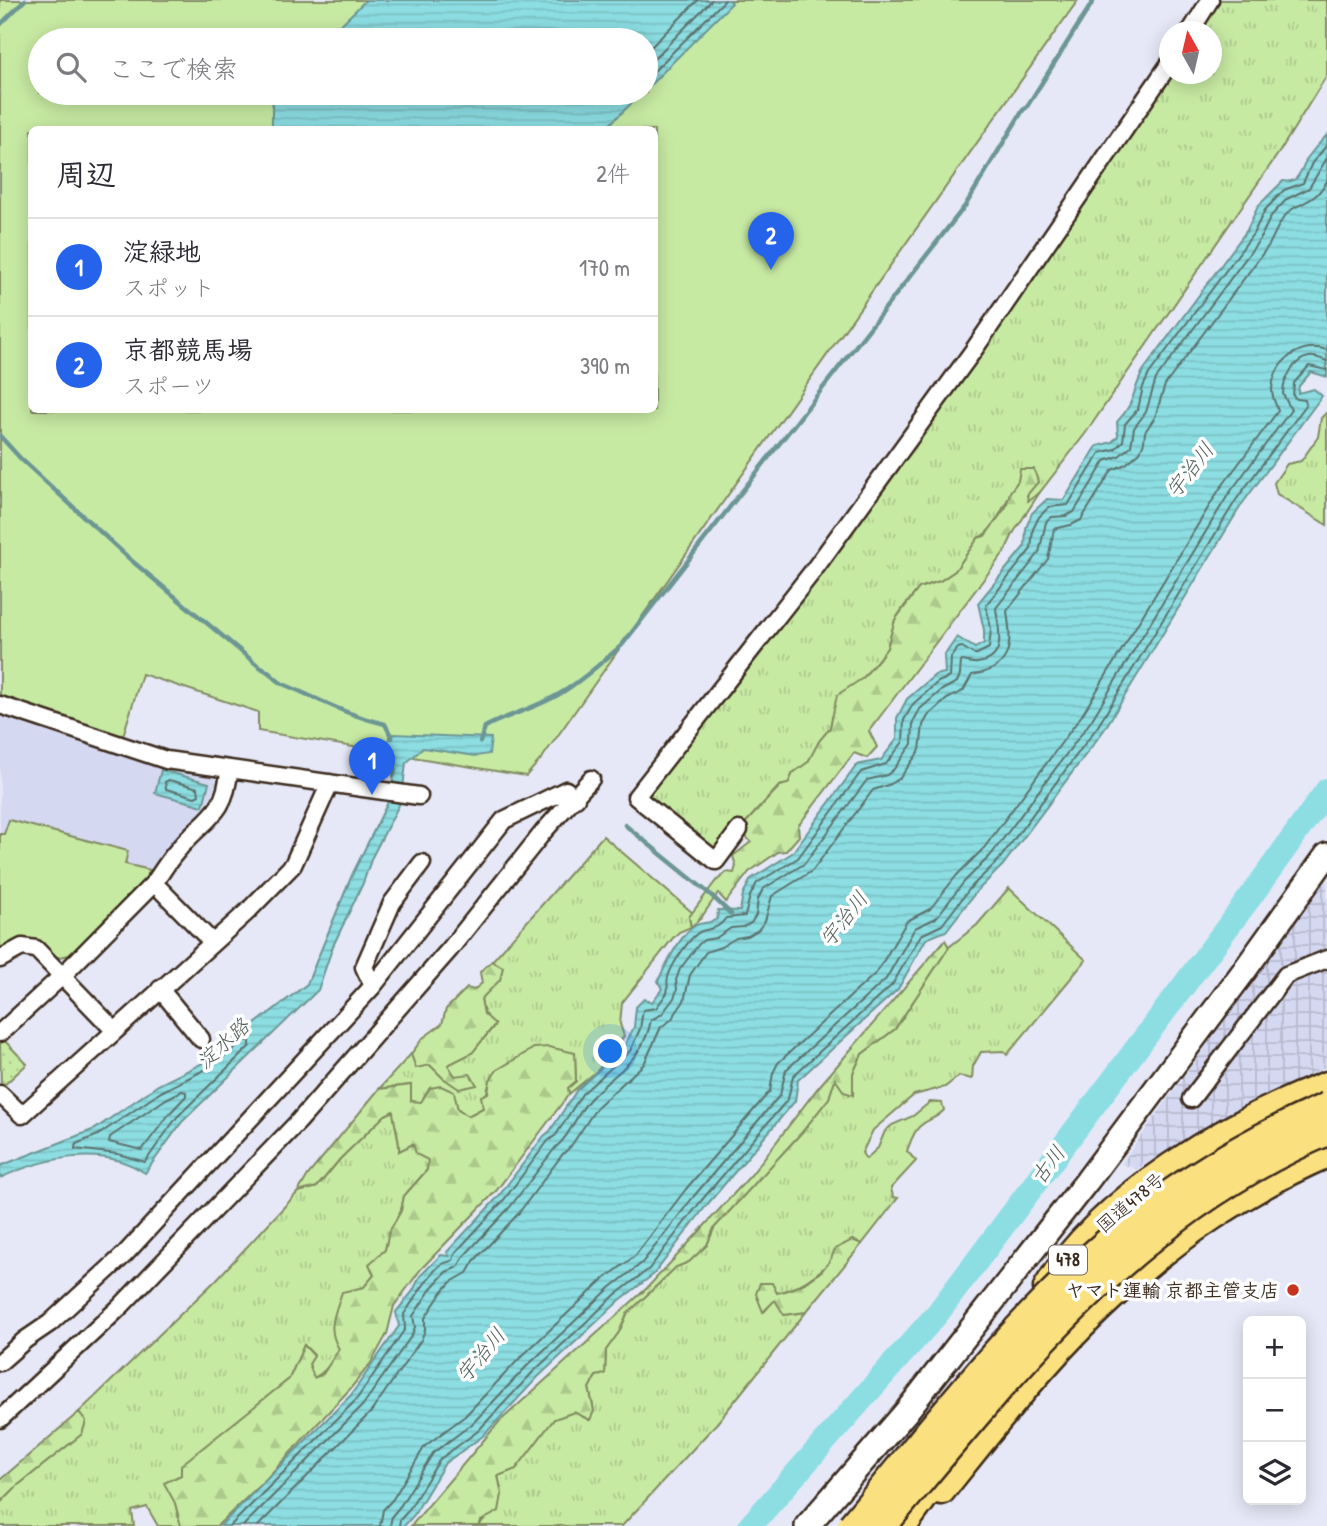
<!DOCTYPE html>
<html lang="ja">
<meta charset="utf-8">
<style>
:root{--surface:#fff;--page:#f7f7f7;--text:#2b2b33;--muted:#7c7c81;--line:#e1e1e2;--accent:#2563eb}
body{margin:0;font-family:"Patrick Hand","Klee One",sans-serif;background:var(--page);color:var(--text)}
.controls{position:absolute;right:21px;bottom:21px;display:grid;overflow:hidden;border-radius:10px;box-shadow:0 4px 18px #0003}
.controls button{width:63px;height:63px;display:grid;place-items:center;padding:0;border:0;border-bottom:2px solid var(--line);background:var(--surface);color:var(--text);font:35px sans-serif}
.compass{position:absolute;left:1159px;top:21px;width:63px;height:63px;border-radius:50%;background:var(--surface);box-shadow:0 4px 18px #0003;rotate:352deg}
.you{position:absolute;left:611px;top:1052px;width:24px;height:24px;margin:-18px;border:5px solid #fff;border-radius:50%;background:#1a73e8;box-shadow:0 0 0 10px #1a73e833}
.badge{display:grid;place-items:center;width:46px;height:46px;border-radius:50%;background:var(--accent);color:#fff;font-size:23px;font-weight:700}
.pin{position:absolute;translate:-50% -58px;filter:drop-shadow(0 2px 4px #0008)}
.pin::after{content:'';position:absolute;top:37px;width:24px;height:21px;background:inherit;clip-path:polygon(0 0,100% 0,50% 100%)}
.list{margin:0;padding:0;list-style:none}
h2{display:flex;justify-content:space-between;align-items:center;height:91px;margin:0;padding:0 28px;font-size:30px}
h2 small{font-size:23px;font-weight:400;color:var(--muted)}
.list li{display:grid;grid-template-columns:46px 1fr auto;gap:21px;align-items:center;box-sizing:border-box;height:98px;padding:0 28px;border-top:2px solid var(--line)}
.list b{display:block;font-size:26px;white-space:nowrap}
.list p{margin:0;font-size:23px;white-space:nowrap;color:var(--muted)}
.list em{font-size:23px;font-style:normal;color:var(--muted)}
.icon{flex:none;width:38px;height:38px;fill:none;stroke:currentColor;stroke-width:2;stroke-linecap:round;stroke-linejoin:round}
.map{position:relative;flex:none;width:1327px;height:1526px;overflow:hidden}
.search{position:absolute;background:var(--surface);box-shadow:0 4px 18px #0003;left:28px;top:28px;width:630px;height:77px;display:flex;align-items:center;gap:18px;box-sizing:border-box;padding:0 24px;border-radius:38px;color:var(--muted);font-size:26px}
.panel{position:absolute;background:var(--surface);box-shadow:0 4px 18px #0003;left:28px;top:126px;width:630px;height:287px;border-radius:10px}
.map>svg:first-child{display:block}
.built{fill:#d5d8f1}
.industrial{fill:url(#industrial-grid)}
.grass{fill:url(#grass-tufts);stroke:#818a60;stroke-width:2}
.forest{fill:url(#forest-firs);stroke:#818a60;stroke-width:2}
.park{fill:url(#park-dots);stroke:#818a60;stroke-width:2}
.pitch{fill:#c7eaa3;stroke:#818a60;stroke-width:2;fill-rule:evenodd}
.water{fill:url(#water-rules);stroke:#6c9694;stroke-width:2}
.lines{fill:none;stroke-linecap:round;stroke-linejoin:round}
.shore{stroke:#5b726d;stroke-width:2}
.stream{stroke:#6c9694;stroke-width:4.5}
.river{stroke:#8cdee3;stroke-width:24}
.street-casing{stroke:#3b2a1e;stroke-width:21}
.secondary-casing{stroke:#3b2a1e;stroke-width:28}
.highway-casing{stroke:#3b2a1e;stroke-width:33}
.street{stroke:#fff;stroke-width:16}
.secondary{stroke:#fff;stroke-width:23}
.highway{stroke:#fbe080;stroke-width:28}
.highway-bridge-casing{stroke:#3b2a1e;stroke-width:33;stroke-linecap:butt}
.highway-bridge{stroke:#fbe080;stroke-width:28}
.poi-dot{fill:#c8321e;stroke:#fff;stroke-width:2.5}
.labels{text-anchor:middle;stroke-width:7;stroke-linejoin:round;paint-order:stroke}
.shield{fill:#fff;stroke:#766a62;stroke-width:2}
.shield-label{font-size:18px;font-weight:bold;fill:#3b2a1e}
.street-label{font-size:19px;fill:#3b2a1e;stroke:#fff}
.poi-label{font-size:19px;font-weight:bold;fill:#3b2a1e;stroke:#fff;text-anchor:end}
.water-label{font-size:21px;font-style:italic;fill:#536059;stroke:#fff}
</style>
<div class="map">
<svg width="1327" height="1526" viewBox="0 0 1327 1526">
<defs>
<pattern id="industrial-grid" width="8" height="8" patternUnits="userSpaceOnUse" patternTransform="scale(1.75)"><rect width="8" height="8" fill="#d5d8f1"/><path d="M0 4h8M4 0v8" fill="none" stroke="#b8bace"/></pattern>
<pattern id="grass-tufts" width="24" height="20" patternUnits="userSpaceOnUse" patternTransform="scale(1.75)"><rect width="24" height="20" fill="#c7eaa3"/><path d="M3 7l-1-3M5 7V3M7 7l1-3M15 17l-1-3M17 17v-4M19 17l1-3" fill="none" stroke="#acc98c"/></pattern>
<pattern id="forest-firs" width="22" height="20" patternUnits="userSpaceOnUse" patternTransform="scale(1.75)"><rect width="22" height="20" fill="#c7eaa3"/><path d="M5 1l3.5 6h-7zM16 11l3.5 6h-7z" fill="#acc98c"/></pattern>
<pattern id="park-dots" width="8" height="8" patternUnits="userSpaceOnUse" patternTransform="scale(1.75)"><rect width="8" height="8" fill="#c7eaa3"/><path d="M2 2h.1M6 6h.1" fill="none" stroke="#acc98c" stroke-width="1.8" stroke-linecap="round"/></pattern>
<pattern id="water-rules" width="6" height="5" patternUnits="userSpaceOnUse" patternTransform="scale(1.75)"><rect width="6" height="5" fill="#8cdee3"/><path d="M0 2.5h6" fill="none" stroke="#7abfc2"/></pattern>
</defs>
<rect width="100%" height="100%" fill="#e6e8f7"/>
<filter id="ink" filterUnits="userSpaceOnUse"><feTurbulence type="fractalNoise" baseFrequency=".0143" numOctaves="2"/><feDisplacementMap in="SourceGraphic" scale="14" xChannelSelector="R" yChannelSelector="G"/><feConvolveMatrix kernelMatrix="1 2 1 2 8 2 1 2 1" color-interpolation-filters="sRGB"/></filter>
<g filter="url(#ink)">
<path class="built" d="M0,708L150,759L215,778L220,788L217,801L143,886L71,957L53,960L0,951Z"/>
<path class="industrial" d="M1327,878V1066L1199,1130L1137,1169L1121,1164Z"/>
<path class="grass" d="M1210,0H1327V75L1280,151L1085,434L1040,492L1028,502L1027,495L1018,481C1007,496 996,532 978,538L955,571L940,581L919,588L905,605L895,620L887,648L863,678L846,692L832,717L830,728L820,741L808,763L793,773L788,784L779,786L739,830L716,861L636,797L813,571L1170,74H1212V32L1190,31Z
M1327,412V525L1277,494L1274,483L1287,464L1301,461L1318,437L1321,418Z
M603,836L693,913L689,917L691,927L679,932L673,938L622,1003L620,1024L624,1036L597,1071L569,1094L568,1088L576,1081L575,1053L534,1048L490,1080L483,1108L468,1116L430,1088L421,1103L411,1101V1085L379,1089L411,1054L416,1067L430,1065L443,1078L455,1076L447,1065L472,1053L495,1025L484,1014L481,999L502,967L492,961Z
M1009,888L1086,960L1007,1055L1004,1051L981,1052L973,1066L972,1079L959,1076L945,1087L914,1095L873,1130L862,1153L866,1159L878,1148L885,1131L892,1125L913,1116L930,1102L942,1103L944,1110C936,1119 929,1118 920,1126C913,1132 910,1143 907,1151L916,1161L891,1188L893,1197L898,1198L862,1244L852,1240C830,1263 809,1286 777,1293L764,1312L775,1299L785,1315L806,1312L717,1423L622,1526H479L502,1494L498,1476L516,1469L554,1419L574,1412L589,1420L594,1411L589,1388L596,1376L605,1373L606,1350L619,1332L627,1314L676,1267L689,1262L707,1245L714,1228L802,1132L829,1098L835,1079L853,1094V1073L862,1054L895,1029L949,947L977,925Z
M394,1111C393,1125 400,1136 399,1151L413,1143L428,1159L427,1170L404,1196L401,1211L389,1232L385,1250L370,1264L374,1275C353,1302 345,1363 314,1378L309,1364L314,1355L304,1345L289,1379L181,1475L175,1503L181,1526H158L147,1507L132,1511L134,1526H0V1503L17,1486L82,1434L86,1421L79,1412L216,1280L298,1192L317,1187L340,1159L385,1115Z"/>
<path class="forest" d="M1020,469H1034L1038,482L1027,495L1028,501L1040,492L1014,532L1005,551L869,731L877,747L867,758L854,753L798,826L799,836L786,851L778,852L749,872L726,902L718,893L701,918L691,927L689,917L715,882L727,872L734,873L736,866L733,856L751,842L739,830L780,786L788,784L793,773L808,762L819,741L830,728L837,695L863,678L878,660L887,648L895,620L919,588L940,581L955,571L978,538L985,536L1006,507L1010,492L1018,481Z
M945,940L949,947L895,1029L862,1054L853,1073V1095L844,1092L835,1079L829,1098L802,1132L714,1228L707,1245L689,1262L676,1267L627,1314L619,1332L606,1350L605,1374L596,1376L589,1388L594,1411L590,1420L574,1412L554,1419L516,1469L498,1476L502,1494L499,1511L481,1521L479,1526H411L499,1422L647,1288L685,1247L751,1175L817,1089Z
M492,961L503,967L500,980L481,999L484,1014L495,1024L472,1053L448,1065L455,1076L470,1074L477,1085L459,1089L443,1078L430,1065L416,1068L411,1054L423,1038L442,1024L446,1009L467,988L474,990L482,983L480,972Z
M549,1047L575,1053L576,1081L568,1088L569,1094L496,1191L421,1269L394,1306L387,1334L371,1363L350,1389L266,1479L217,1526H181L175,1503L164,1483L181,1475V1465L289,1379L304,1345L314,1356L309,1364L314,1378L323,1374L339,1349C326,1328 335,1314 342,1292L364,1287L374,1275L369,1264L385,1250L389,1232L401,1211L404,1196L427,1170L428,1160L416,1154L413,1144L399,1151C400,1137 394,1125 393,1111L385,1115L340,1159L317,1187L298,1192L308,1175L379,1089L411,1085V1101L421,1102L430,1088L441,1086L454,1092L458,1110L468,1116L483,1108L481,1096L488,1093L490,1080L497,1070L534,1048Z
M852,1240L862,1244L806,1312L784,1315L775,1300L763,1312L756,1294L760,1283H772L777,1293C801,1288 828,1273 835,1249Z
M79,1412L86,1421L82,1434L17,1486L0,1503V1480Z"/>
<path class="park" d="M3,1039L27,1064L1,1088L0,1042Z"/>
<path class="pitch" d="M0,0H1078L542,758L526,776L258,731V712L142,674L122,739L0,702ZM40,40H646V93H40ZM32,130H654V410H32Z
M9,820L128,851L125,864L150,870L141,886L70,955L53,958C34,936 25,935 0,949V834H4Z"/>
<path class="water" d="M366,0H729L732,3L646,89V40H325Z
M275,93H642L605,129H272V107Z
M1327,135V377L1311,372L1299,386L1298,393L1314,389L1322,396L1242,504L1104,730L1003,865L976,892L946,931L926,939L898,989L798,1080L795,1101L706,1206L654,1274L620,1300L538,1377L483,1436L445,1463L414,1515L404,1526H220L351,1395L399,1326L396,1312L413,1291L420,1276L441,1255L449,1256L447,1252L498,1197L544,1136L550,1131L577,1090L624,1047L634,1027L636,1007L644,999L652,1002L662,989L658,981C665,966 681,933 696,925C703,922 709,924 717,919L718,910L740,911L743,894L751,879L792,853L857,765L881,760L897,739V718L907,699L935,675L945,673L944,656L957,637L975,648L984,643V630L978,603L1025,546L1026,528L1032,513L1047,499L1064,500L1097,446L1112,442L1118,436L1117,422C1135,403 1132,393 1143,371L1247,230L1258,206L1283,181C1300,185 1301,167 1308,157C1314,149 1320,142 1327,135Z
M393,734L491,738L489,754L476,756L423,748L406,763L403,788L392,786L396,761L385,759L389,737Z
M161,770L209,783L203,806L155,793Z
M389,800L400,803L372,857L363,883L333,946L318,990L182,1122L145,1173C103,1144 44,1158 0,1178V1166L95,1129L158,1085L207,1061L307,984L352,875Z"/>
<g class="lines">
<path class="shore" d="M646,52L698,0
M646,67L712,0
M646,79L725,0
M169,780L198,788L199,795L195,797L166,789L165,782Z
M245,1040L250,1041V1046L177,1117L145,1162L118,1154L75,1149L76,1144L98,1135L161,1092L210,1067Z
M182,1091L186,1092V1096L170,1113L142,1150L109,1142L110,1137L166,1099Z
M230,1526L356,1400L405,1329L404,1314C412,1303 432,1269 442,1264C446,1262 450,1262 453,1260L456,1252L503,1201L548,1141L556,1135L582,1094L630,1051L640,1029L643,1010L656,1008L667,993C669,987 666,983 668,977C671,966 691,934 702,931C713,928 719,928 726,918L745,916L750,896L757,883L798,858L861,772L886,764L903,742L904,720L913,704L938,682L950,677L951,657L958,648L962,647L975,655L989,648L991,629L986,605L1031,549L1033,529L1039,517L1049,507L1068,505L1100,453L1115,449L1123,441L1125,424L1138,409L1143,387L1149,374L1253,234L1265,210L1284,190L1303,183L1312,163L1327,145
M243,1526L363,1405L412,1335L415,1327L413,1316L433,1286L446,1272L458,1267L464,1256L510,1207L555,1148C571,1135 576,1114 590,1099C616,1071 643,1061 651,1020L662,1014L674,998L677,990L676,980L680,969L699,944L704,940L716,938L731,928L743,927L751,923L756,915L758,899L763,889L804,864L867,780L887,775L894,769L912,744L913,722L920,709L942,690L957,682L960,675L961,661C966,661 972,664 977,663C1009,660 998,628 996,608L1039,553L1046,522L1052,517L1066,516L1074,512L1105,461L1119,456L1131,446L1134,428L1146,412L1156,379L1260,239L1271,216L1287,199L1309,188L1327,158
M258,1526L371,1412L421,1340L425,1330V1318L442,1292L451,1282L467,1273L474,1261L518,1214L562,1155L571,1146L597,1107L644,1064L661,1027L671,1020L684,1001L690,975L706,952L721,947L736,938L748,936L758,930L765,921L772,896L812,871L873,790L891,784L900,778L920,750L923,725L928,716L947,699L963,691L972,675C1013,669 1012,645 1007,611L1048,559L1054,529L1071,525L1081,520L1112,470L1126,464L1140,452L1144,442L1145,432L1155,417L1165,385L1269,245C1276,232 1281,216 1294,208C1311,199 1316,199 1327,181
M380,1526L383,1510L393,1499L425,1446L465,1416L520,1358L603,1280L635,1256L686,1189L770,1091L773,1073L778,1063L877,972L907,921L930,909L957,875L984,848L1082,715L1219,490L1278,411C1276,404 1272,398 1272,390C1273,362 1300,341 1327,350
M390,1526L392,1516L401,1505L433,1453L472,1424L527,1366L610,1288L642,1263L694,1196L780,1095L786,1070L886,979L915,928L936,918L964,882L991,855L1091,721L1228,495L1291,410L1283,394C1283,380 1294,359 1309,357C1315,356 1321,359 1327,361
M399,1526L400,1520L408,1511L440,1459L478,1431L533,1372L615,1295L649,1269L701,1201L788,1099L793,1076L892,985L921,935L942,925L971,887L998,861L1098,726L1236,500L1306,405L1305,400L1297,399L1293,396L1294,383L1309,366L1327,370"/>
<path class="stream" d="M0,25L25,0
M0,436L21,459L132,561L261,668C270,671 275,680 283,684C319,699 345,715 385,724L392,738
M480,742L485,727C509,714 537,708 561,693C583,680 602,662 622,645L965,206L1023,110L1026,108L1094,0
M394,775L396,756
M625,825L711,895L731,914"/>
<path class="river" d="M750,1526L937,1314L1251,896L1327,790"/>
<g class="street-casing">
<path id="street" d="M1190,32L1210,0
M0,705L166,760L419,796
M739,830L716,861L636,797L813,571L973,351L1170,63
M154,883C162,872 168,861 177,851C202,819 226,817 229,770
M0,959L22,947L36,949L115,1031
M373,986L364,967L392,903L422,863
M160,989L201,1039
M0,1033L62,976L154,883L212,942
M0,1094L22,1115L247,912L293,865L330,783
M1191,1099L1286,975L1327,959
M0,1362L25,1340L50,1323L125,1254L373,986L504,820L566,790L576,798
M0,1419L120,1307L299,1121L450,949L544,831L591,779"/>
</g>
<g class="secondary-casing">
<path id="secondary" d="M807,1526L906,1412L1087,1181L1244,971L1327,855"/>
</g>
<g class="highway-casing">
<path id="highway" d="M1048,1288C1101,1199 1231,1122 1327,1086
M941,1490C994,1424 1047,1355 1110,1297C1172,1238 1248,1187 1327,1153
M902,1526L946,1466"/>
</g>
<use href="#street" class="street"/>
<use href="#secondary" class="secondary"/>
<use href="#highway" class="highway"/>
<g class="highway-bridge-casing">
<path id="highway-bridge" d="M852,1526C934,1428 1013,1322 1111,1240C1176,1185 1249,1141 1327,1107
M882,1526C1013,1370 1133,1213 1327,1131"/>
</g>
<use href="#highway-bridge" class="highway-bridge"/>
</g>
</g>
<circle class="poi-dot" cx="1293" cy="1290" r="7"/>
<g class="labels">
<rect class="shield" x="1049" y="1245.5" width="38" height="29" rx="5"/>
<g class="shield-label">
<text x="1068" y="1266">478</text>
</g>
<g class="street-label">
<text transform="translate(1130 1202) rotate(-40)" y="7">国道478号</text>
</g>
<g class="poi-label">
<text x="1279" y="1297">ヤマト運輸 京都主管支店</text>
</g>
<g class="water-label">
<text transform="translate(1190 470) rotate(-52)" y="7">宇治川</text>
<text transform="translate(844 919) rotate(-52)" y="7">宇治川</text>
<text transform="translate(223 1044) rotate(-43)" y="7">淀水路</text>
<text transform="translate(1048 1165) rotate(-53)" y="7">古川</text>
<text transform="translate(481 1355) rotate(-50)" y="7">宇治川</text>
</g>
</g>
</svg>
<div class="controls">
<button>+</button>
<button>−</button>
<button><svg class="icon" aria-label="layers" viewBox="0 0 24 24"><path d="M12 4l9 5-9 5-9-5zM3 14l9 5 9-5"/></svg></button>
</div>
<svg class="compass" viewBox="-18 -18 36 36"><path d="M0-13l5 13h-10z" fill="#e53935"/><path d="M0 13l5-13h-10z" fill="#7c7c81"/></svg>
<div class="you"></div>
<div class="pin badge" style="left:372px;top:795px">1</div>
<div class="pin badge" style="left:771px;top:270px">2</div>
<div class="search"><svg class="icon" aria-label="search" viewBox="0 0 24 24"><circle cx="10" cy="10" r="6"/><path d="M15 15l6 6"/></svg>ここで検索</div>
<section class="panel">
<h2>周辺<small>2件</small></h2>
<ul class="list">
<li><span class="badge">1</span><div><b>淀緑地</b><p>スポット</p></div><em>170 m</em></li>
<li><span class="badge">2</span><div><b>京都競馬場</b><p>スポーツ</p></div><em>390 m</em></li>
</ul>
</section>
</div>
